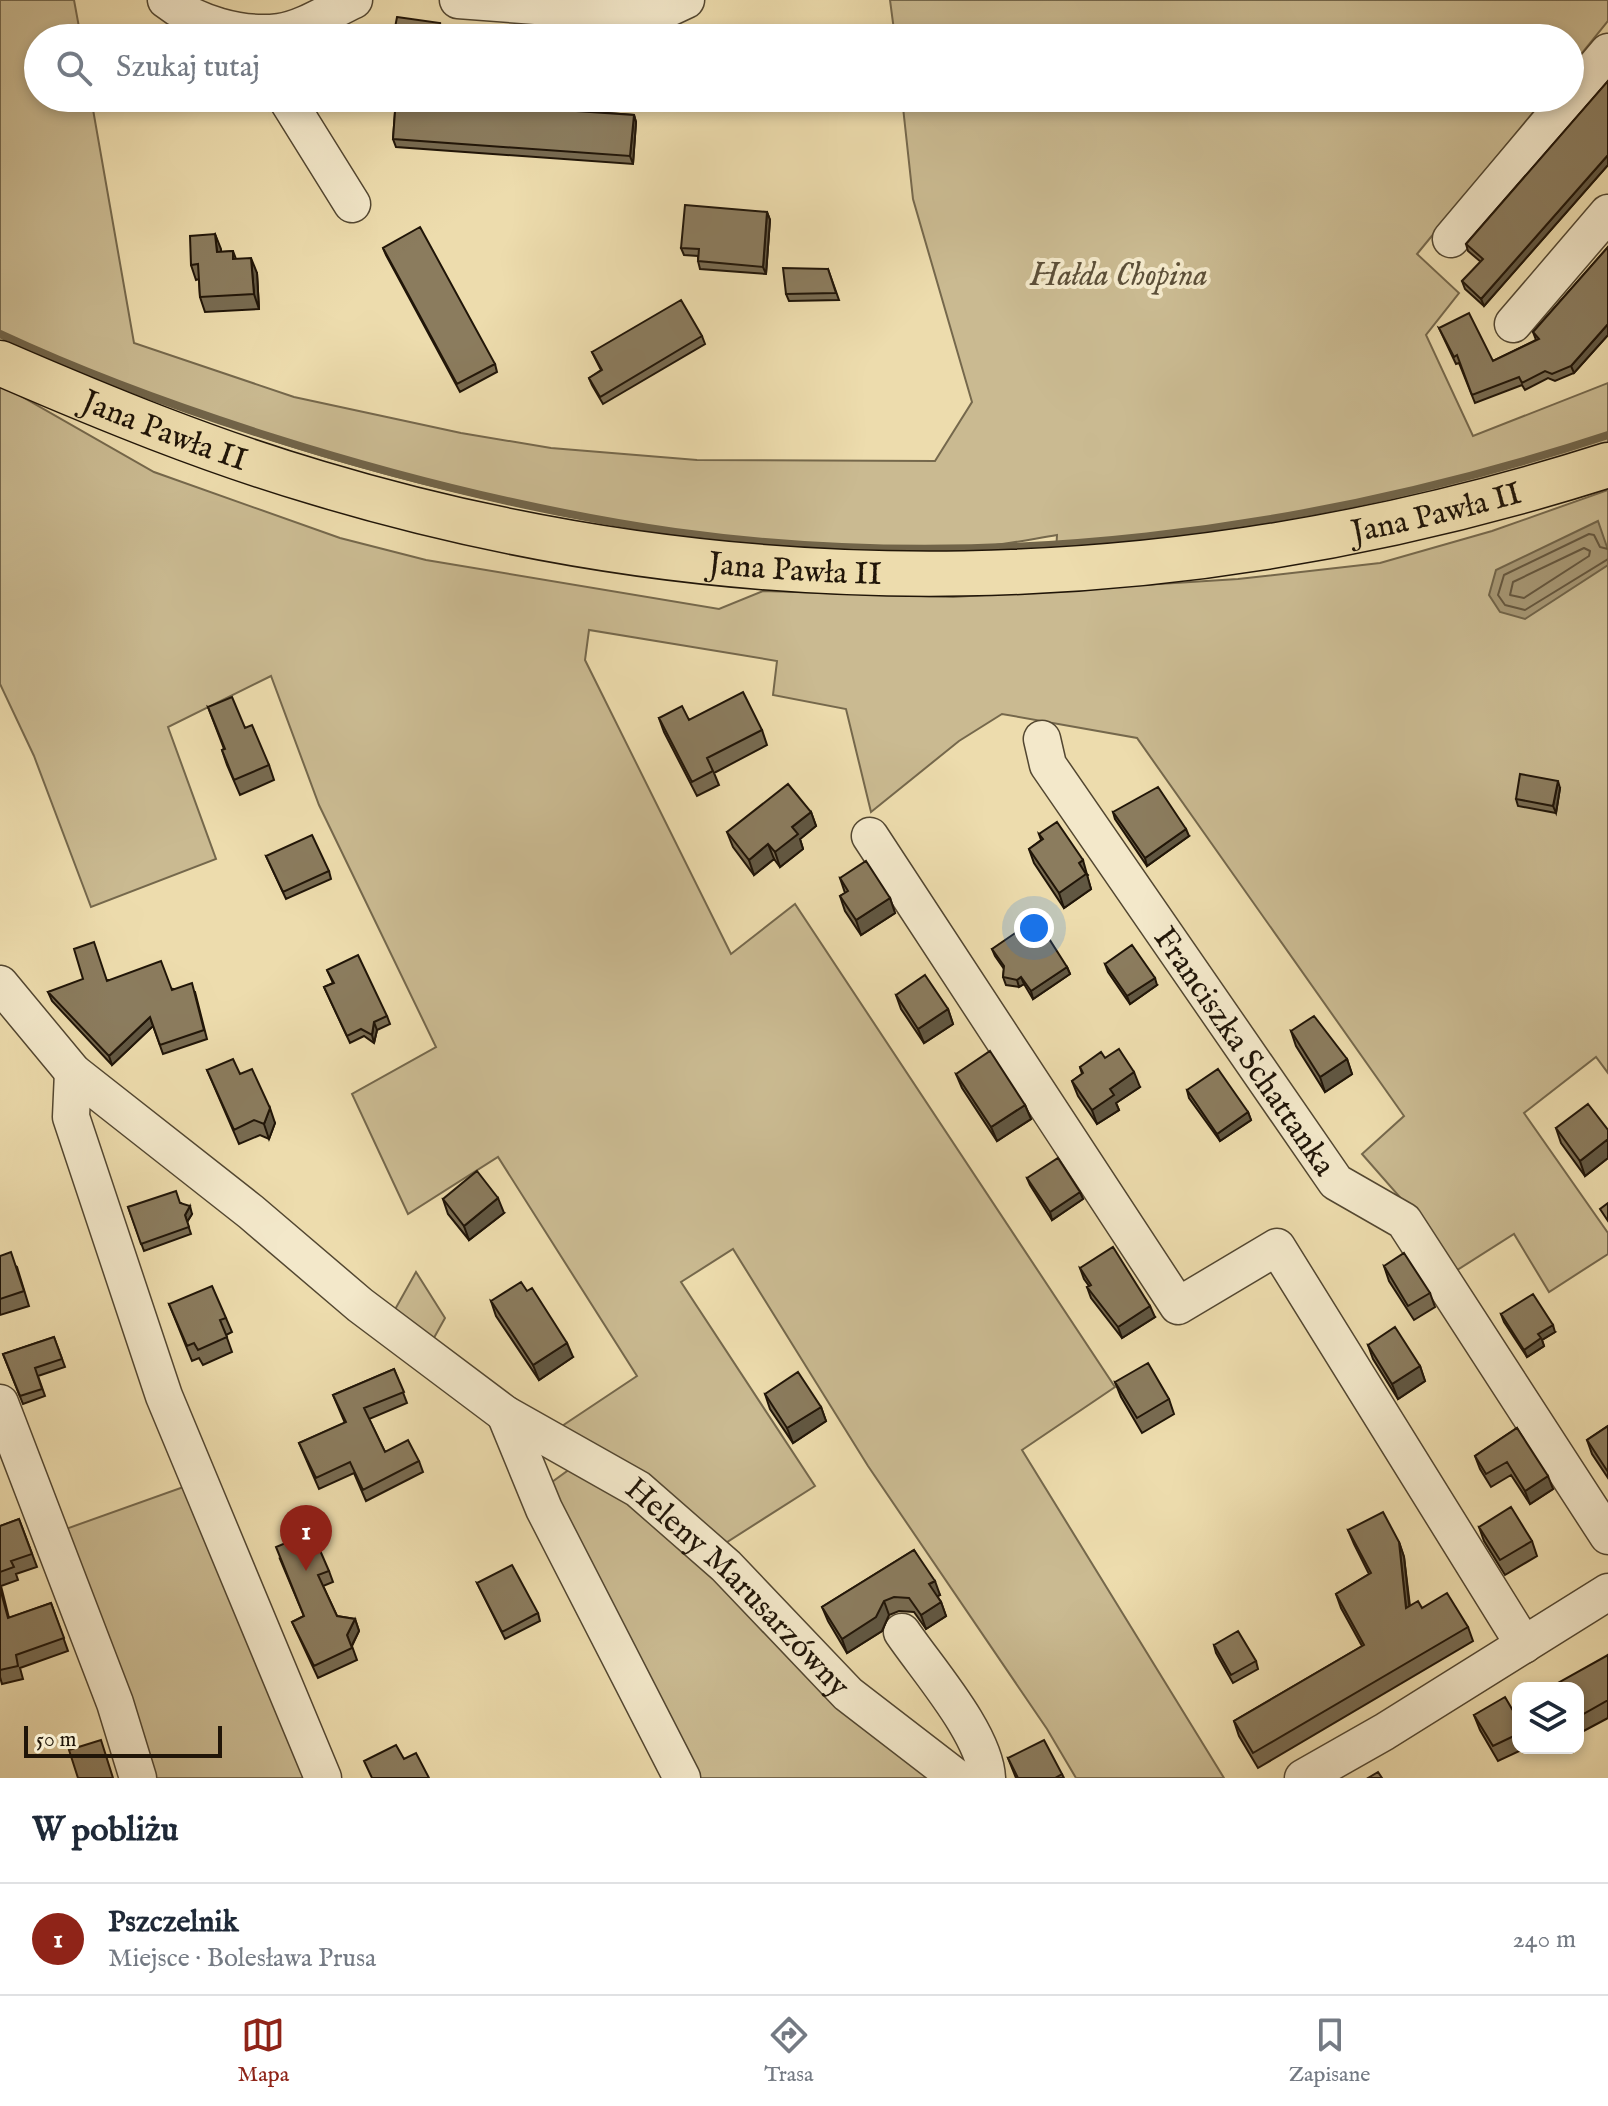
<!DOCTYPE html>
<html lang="pl">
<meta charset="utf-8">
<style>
:root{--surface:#fff;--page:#f2f2f3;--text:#1f2937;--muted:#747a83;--line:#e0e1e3;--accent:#8f2418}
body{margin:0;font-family:"IM FELL English",serif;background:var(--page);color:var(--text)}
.controls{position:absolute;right:24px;bottom:24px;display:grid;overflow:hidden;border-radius:16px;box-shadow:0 4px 12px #0003}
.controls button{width:72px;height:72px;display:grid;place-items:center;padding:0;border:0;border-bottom:2px solid var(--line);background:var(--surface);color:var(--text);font:40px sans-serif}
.scale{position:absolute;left:24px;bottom:20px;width:198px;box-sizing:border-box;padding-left:8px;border:4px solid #201508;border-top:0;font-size:22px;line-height:28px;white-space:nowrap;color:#201508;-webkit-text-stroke:6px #f3e8ca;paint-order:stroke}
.you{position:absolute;left:1034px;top:928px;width:28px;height:28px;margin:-20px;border:6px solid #fff;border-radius:50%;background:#1a73e8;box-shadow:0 0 0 12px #1a73e833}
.badge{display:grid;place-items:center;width:52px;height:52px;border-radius:50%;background:var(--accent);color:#fff;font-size:26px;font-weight:700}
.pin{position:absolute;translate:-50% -66px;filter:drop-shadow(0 2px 4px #0008)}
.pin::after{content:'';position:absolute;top:42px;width:28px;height:24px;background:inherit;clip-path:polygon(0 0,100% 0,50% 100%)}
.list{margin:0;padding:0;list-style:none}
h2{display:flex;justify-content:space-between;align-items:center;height:104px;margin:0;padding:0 32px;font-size:34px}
h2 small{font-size:26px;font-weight:400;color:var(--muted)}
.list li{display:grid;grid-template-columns:52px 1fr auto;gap:24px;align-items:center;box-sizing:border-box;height:112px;padding:0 32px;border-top:2px solid var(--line)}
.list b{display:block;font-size:30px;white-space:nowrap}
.list p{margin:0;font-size:26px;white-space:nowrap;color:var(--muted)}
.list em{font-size:26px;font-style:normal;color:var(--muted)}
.icon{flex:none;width:44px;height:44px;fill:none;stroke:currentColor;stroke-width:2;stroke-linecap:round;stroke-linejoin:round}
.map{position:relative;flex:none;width:1608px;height:1778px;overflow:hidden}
.search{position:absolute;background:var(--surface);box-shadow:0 4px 12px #0003;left:24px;right:24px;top:24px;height:88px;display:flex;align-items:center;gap:20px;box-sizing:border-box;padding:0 28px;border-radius:44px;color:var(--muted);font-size:30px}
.sheet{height:216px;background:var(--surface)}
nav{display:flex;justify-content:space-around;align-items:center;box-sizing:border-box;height:112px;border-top:2px solid var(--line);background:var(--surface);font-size:22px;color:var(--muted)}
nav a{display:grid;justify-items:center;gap:4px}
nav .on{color:var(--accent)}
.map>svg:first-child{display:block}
.green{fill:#caba91;stroke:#75684c;stroke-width:2}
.water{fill:#a79875;stroke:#716449;stroke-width:2}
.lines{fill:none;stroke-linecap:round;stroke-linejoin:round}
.shore{stroke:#64563e;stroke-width:2}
.stream{stroke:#716449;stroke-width:8}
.minor-casing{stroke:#534731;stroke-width:39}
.major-casing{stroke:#201508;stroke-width:47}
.minor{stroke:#f3e8ca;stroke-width:36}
.major{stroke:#eddcad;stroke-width:44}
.wall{fill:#786b51;stroke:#201508;stroke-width:2}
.shaded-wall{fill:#615742;stroke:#201508;stroke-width:2}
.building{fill:#8b7c5e;stroke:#201508;stroke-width:2}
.labels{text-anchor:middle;stroke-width:8;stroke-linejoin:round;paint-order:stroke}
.park-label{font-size:32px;font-style:italic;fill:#5c4f38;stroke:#f3e8ca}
.street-label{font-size:32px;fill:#201508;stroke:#f3e8ca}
</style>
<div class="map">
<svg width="1608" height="1778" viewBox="0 0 1608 1778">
<rect width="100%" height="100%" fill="#eddcad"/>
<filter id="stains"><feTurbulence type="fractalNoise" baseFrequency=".0025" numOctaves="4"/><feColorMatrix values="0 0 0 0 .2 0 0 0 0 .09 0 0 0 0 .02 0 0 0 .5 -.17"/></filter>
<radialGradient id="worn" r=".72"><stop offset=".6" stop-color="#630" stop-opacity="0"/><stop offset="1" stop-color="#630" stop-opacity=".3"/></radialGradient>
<path class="green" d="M0,0H74L81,38H38V98H91L134,343L294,397L461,433L551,448L697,460L935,461L972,402L913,199L902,98H1545L1417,254L1459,293L1426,335L1473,436L1608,383V445L1489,482L1312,522L1056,553L1057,535C1021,541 985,548 949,551C895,556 839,549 786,544C517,523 244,447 0,333Z
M890,0H1608V21L1570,68V38H895Z
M0,384L154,472L340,538L426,560L719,609L763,591L953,597L1238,579L1380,563L1492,531L1608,490V1073L1596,1057L1524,1113L1608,1233V1254L1549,1292L1514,1234L1451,1274L1413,1212L1362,1154L1404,1116L1137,738L1002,714L959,741L871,812L846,709L773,695L777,661L589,630L585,660L731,954L795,904L1115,1387L1022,1450L1224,1778H1076L1047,1729L868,1466L733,1249L681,1282L815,1486L724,1544L559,1428L637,1376L498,1157L408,1214L352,1094L436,1047L319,805L271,676L168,727L216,859L91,907L34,756L0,684Z
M416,1272L445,1318L430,1345L393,1313Z
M570,1469L638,1504L932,1778H694L554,1504L552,1482Z
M189,1485L332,1778H151L63,1530Z"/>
<path class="water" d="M1598,521L1608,550V565L1525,619L1500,612L1489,595L1496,570Z"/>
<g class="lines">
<path class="shore" d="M1584,548L1590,551L1589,556L1524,598L1510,595L1513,582Z
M1608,549L1600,547L1594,535L1589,534L1504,575L1498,595L1505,605L1525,610L1608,559"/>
<path class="stream" d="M0,334C88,375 179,408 271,437C404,479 537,512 675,532C987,575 1310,533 1608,435"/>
<g class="minor-casing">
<g id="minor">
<path d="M166,0C195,23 241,37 279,32C303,29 332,10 354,0"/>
<path d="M458,0L654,15L686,0"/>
<path d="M1570,97L1608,52"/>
<path d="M286,98L352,204"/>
<path d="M1451,239L1570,98"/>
<path d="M1513,324L1608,213"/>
<path id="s1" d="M1042,739L1048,765L1336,1182L1404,1221L1608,1536"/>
<path d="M870,836L1178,1306L1277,1247L1524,1645"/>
<path id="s2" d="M0,984L73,1072L251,1212L360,1305L505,1414L638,1489L726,1566L848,1694L957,1778"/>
<path d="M73,1072L71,1117L164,1396L323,1778"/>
<path d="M0,1403L115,1703L138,1778"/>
<path d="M505,1414L544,1509L682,1778"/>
<path d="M902,1632C927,1669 985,1734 987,1778"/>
<path d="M1303,1778L1384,1732L1608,1592"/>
</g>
</g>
<g class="major-casing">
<g id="major">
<path id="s3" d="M0,363C104,408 209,451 318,483C748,612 1182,601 1608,465"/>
</g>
</g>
<use href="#minor" class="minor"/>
<use href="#major" class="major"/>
</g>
<path class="wall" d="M1608,81V165L1484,306L1465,289L1462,281L1481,262L1468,251L1466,244Z
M396,98H432V100L525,107L526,98H553L552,109L634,115L636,122L633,164L396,147L393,139Z
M767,212L770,220L766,274L700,269L698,261V256L684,255L681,248Z
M215,234L221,252L233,251L236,259L257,273L259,309L205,312L200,297L199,279L196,280L191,265Z
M1608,247V335L1574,373L1555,381L1548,378L1525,390L1522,385L1475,403L1459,363L1456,364L1439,328L1493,361L1536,340L1533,332Z
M383,248L495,364L497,372L460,392L386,255Z
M828,269L839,300L789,301L786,294Z
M702,336L705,344L603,404L592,385L589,378L601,370L592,352Z
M208,707L245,728L269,765L274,780L240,795L227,765L222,750L224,749Z
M659,718L689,720L762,730L767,745L714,773L719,785L697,796L664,732Z
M1560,788L1556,813L1518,806L1516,799Z
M811,812L816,826L800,839L803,849L780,867L774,859L754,875L733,847L727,832Z
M1113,812L1189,836L1147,866L1115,819Z
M1039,834L1088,875L1087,876L1091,889L1064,908L1034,863L1029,849L1041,840Z
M266,856L329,871L331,879L286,899Z
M840,878L890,898L895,913L861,935L845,911L840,896L845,893Z
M1034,942L1067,967L1070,974L1033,999L1024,984L1019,987L1006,985L1003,977L1004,969L995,956L992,949Z
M1105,964L1157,985L1130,1004L1108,972Z
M327,970L387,1016L390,1024L377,1030L374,1043L364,1036L350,1043L324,987L333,983Z
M108,980L195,992L207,1039L163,1054L153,1026L112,1065L52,1001L48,992Z
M896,995L948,1009L953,1024L924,1043L901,1009Z
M1291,1031L1347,1059L1352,1074L1325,1092L1296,1046Z
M1105,1058L1140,1087L1116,1103L1119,1110L1097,1124L1078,1096L1072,1081L1082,1074L1080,1067Z
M207,1070L240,1074L275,1123L269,1139L260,1135L239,1144Z
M956,1074L1025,1105L1031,1119L997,1141L962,1088Z
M1187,1090L1248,1112L1251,1120L1220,1141L1189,1098Z
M1556,1128L1608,1130V1158L1585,1176L1561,1143Z
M1027,1178L1080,1192L1083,1199L1052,1220L1030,1185Z
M443,1199L504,1213L469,1240L448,1214Z
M181,1203L192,1214L187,1222L191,1234L144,1251L128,1207Z
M0,1256L17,1267L29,1306L0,1315Z
M1384,1266L1430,1293L1435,1307L1414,1320L1389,1281Z
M1080,1268L1155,1317L1122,1338L1091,1298L1087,1287L1089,1286L1084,1279Z
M491,1301L573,1357L539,1380L496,1316Z
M169,1304L226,1318L232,1332L226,1335L232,1352L203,1365L199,1358L192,1361Z
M1501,1314L1555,1332L1542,1340L1544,1346L1527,1357L1504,1322Z
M54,1337L65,1367L38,1376L45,1396L23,1404L3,1354Z
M1368,1345L1420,1366L1425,1381L1398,1399L1373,1359Z
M394,1369L407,1403L369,1419L385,1452L419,1461L423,1472L366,1501L354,1473L319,1489L299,1443L345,1423L333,1395Z
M1115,1382L1169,1399L1174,1414L1142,1433L1121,1397Z
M765,1394L821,1407L826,1421L793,1443L770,1409Z
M1608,1426V1478L1592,1454L1587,1440Z
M1517,1428L1553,1489L1530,1504L1511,1475L1491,1487L1480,1469L1475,1456Z
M19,1519L37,1567L16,1574L18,1580L1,1586L9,1618L51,1603L68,1651L20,1668L23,1679L2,1684L0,1677V1526Z
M1479,1527L1532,1541L1537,1556L1505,1575L1484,1541Z
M1348,1530L1399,1542L1404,1557L1410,1606L1422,1608L1468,1627L1473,1641L1258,1768L1239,1736L1234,1721L1362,1646L1341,1608L1336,1594L1369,1574L1354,1544Z
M914,1550L940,1595L937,1596L941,1602L946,1616L926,1629L914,1612L899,1611L889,1615L882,1631L847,1653L828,1621L822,1607Z
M280,1559L329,1571L333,1582L323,1586L337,1616L355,1619L359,1631L352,1646L357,1660L318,1678L292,1622L304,1616Z
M477,1583L538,1613L540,1621L505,1639Z
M1214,1645L1256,1661L1258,1669L1233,1683L1216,1653Z
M1608,1655V1718L1578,1734V1688Z
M1518,1705V1748H1526L1498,1761L1480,1730L1474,1715L1512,1709Z
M1008,1758L1062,1774L1064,1778H1016Z"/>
<path class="shaded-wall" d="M440,23L442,31L441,38H437Z
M549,98H553L551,116L548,109Z
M634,115L636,122L633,164L630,156Z
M1608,155V165L1484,306L1481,299Z
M767,212L770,220L766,274L763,267Z
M215,234L221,249L222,267L217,252Z
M251,258L257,273L259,309L254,294Z
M1608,324V335L1574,373L1571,366Z
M1558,781L1560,788L1556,813L1553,806Z
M811,812L816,826L800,839L803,849L780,867L775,852L792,827Z
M1186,829L1189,836L1147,866L1145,858Z
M768,844L774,859L754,875L749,860Z
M1083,860L1091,889L1064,908L1059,893L1079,863Z
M890,898L895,913L861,935L856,920Z
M1067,967L1070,974L1033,999L1031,991Z
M1021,977L1024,984L1019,987L1017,980Z
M1155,978L1157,985L1130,1004L1127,996Z
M948,1009L953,1024L924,1043L918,1029Z
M150,1017L153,1026L112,1065L109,1056Z
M374,1022L377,1030L374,1043L372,1035Z
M1347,1059L1352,1074L1325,1092L1320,1077Z
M1134,1072L1140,1087L1116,1103L1119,1110L1097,1124L1092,1110L1110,1089Z
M1025,1105L1031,1119L997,1141L991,1127Z
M270,1108L275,1123L269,1139L264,1124Z
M1248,1112L1251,1120L1220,1141L1217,1134Z
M1608,1139V1158L1585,1176L1580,1161Z
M1080,1192L1083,1199L1052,1220L1050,1212Z
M498,1198L504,1213L469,1240L464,1226Z
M190,1206L192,1214L187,1222L185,1215Z
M1150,1306L1155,1317L1122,1338L1118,1327Z
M1553,1325L1555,1332L1542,1340L1544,1346L1527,1357L1524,1350L1538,1334Z
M567,1343L573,1357L539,1380L533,1365Z
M1420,1366L1425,1381L1398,1399L1392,1384Z
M821,1407L826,1421L793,1443L787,1428Z
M1548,1476L1553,1489L1530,1504L1525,1491Z
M1399,1542L1404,1557L1411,1622L1406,1608Z
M935,1581L940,1595L934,1598L929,1584Z
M884,1601L889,1615L882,1631L847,1653L842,1639Z
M941,1602L946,1616L926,1629L921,1615Z
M355,1619L359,1631L351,1647L347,1635Z"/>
<path class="building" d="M397,17L440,23L437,38H393Z
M1608,81V155L1481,299L1462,281L1483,259L1466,244Z
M396,98H429L428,100L525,107L526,98H549L548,109L634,115L630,156L393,139Z
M685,205L767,212L763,267L698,261L699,249L681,248Z
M420,227L495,364L457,384L383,248Z
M215,234L217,252L233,251V259L251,258L254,294L200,297L198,264L191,265L190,236Z
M1608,247V324L1571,366L1552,374L1545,371L1522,383L1519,377L1472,395L1457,355L1454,357L1439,328L1469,313L1493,361L1539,339L1533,332Z
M783,268L828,269L836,293L786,294Z
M681,300L702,336L600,397L589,378L602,370L592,352Z
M743,692L762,730L707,758L713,771L692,782L659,718L682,706L689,720Z
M232,697L245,728L252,725L269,765L234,780L222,750L225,749L208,707Z
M1520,774L1558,781L1553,806L1516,799Z
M788,784L811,812L792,827L798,834L775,852L768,844L749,860L727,832Z
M1158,787L1186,829L1145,858L1113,812Z
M1057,822L1083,860L1079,863L1086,874L1059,893L1029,849L1043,839L1039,834Z
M312,835L329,871L283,892L266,856Z
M866,861L890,898L856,920L840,896L848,891L840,878Z
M1024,927L1034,942L1046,934L1067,967L1031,991L1021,977L1017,980L1003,977L1004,966L992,949Z
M94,942L107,981L161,961L172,990L192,983L204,1030L160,1045L150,1017L109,1056L48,992L83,979L74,949Z
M1132,945L1155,978L1127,996L1105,964Z
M358,955L387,1016L374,1022L372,1035L361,1029L347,1036L324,987L334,983L327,970Z
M925,975L948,1009L918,1029L896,995Z
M1314,1016L1347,1059L1320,1077L1291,1031Z
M1119,1049L1134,1072L1110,1089L1114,1095L1092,1110L1072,1081L1083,1073L1080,1067L1101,1052L1105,1058Z
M990,1051L1025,1105L991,1127L956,1074Z
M233,1059L240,1074L252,1069L270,1108L264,1124L254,1120L234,1130L207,1070Z
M1218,1069L1248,1112L1217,1134L1187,1090Z
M1588,1104L1608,1130V1139L1580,1161L1556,1128Z
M1058,1158L1080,1192L1050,1212L1027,1178Z
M477,1171L498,1198L464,1226L443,1199Z
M176,1191L180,1203L190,1206L185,1215L189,1227L141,1244L128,1207Z
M1608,1203V1221L1600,1209Z
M1113,1247L1150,1306L1118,1327L1087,1287L1091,1285L1080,1268Z
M11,1252L24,1291L0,1299V1256Z
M1404,1253L1430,1293L1408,1306L1384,1266Z
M521,1282L527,1291L532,1288L567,1343L533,1365L491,1301Z
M212,1286L226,1318L220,1320L227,1337L198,1350L194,1343L187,1346L169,1304Z
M1533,1294L1553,1325L1538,1334L1541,1338L1524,1350L1501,1314Z
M1395,1327L1420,1366L1392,1384L1368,1345Z
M54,1337L62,1359L35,1368L42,1389L20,1396L3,1354Z
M1148,1363L1169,1399L1137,1418L1115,1382Z
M394,1369L404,1392L364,1408L385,1452L408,1440L419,1461L363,1490L350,1462L316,1478L299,1443L346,1422L333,1395Z
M798,1372L821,1407L787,1428L765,1394Z
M1608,1426V1472L1587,1440Z
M1517,1428L1548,1476L1525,1491L1507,1462L1486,1474L1475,1456Z
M1511,1507L1532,1541L1500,1560L1479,1527Z
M1383,1512L1399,1542L1406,1608L1418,1601L1422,1608L1447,1593L1468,1627L1253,1753L1234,1721L1364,1645L1336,1594L1371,1573L1348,1530Z
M19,1519L32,1554L11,1561L14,1567L0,1572V1526Z
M312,1532L329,1571L318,1575L337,1616L355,1619L347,1635L352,1648L314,1666L292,1622L304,1616L276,1547Z
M914,1550L935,1581L929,1584L941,1602L921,1615L909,1598L894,1597L884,1601L876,1617L842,1639L822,1607Z
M512,1565L538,1613L502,1632L477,1583Z
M0,1588L8,1618L51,1603L64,1638L16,1655L18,1666L0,1670Z
M1238,1631L1256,1661L1231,1675L1214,1645Z
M1608,1655V1700L1578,1717V1688H1549Z
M1505,1697L1512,1709L1518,1705V1734L1493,1746L1474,1715Z
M101,1740L113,1778H78L69,1750Z
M1044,1740L1062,1774L1055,1778H1018L1008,1758Z
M396,1745L404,1759L416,1753L429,1778H372L364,1761Z
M1378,1772L1382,1778H1368Z"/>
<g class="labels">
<g class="park-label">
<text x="1119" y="285">Hałda Chopina</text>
</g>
<g class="street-label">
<text dy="11" stroke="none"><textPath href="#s3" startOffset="178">Jana Pawła II</textPath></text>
<text dy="11" stroke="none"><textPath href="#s3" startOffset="1472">Jana Pawła II</textPath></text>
<text dy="11" stroke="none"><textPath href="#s3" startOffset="826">Jana Pawła II</textPath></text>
<text dy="11" stroke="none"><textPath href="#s1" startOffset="374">Franciszka Schattanka</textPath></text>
<text dy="11" stroke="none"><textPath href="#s2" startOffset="958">Heleny Marusarzówny</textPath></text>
</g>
</g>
<rect width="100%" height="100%" filter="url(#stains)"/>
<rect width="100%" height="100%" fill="url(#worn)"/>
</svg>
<div class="controls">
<button><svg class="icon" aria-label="layers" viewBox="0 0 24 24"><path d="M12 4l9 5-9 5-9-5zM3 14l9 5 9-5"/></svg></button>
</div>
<div class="scale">50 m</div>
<div class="you"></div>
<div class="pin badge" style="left:306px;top:1571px">1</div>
<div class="search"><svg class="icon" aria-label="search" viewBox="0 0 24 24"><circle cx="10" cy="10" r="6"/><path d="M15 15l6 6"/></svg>Szukaj tutaj</div>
</div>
<section class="sheet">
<h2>W pobliżu<small></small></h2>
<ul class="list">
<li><span class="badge">1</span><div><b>Pszczelnik</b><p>Miejsce · Bolesława Prusa</p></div><em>240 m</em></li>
</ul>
</section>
<nav>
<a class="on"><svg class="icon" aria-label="map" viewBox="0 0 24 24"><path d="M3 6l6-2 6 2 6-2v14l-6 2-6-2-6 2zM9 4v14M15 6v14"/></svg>Mapa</a>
<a><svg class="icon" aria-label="directions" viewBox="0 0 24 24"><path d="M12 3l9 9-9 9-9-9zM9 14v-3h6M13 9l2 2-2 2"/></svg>Trasa</a>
<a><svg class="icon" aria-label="saved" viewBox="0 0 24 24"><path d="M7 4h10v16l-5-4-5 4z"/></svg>Zapisane</a>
</nav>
